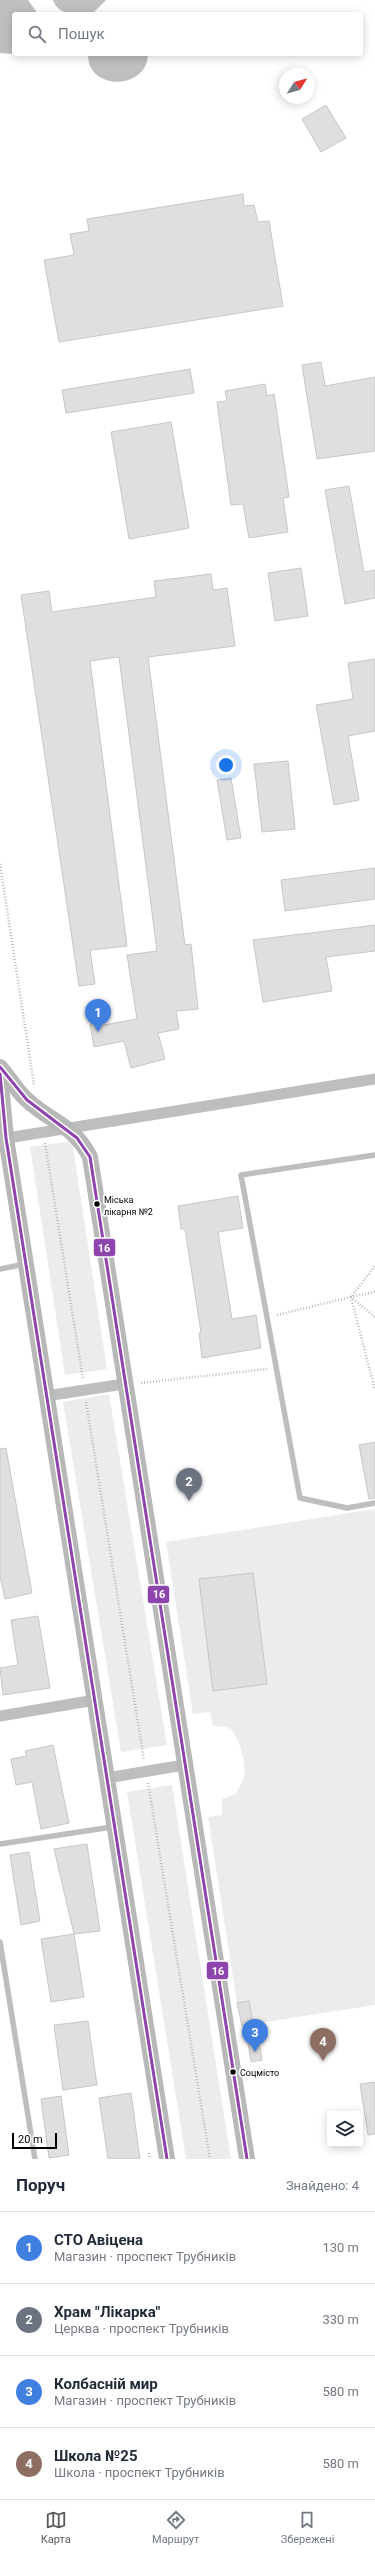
<!DOCTYPE html>
<html lang="uk">
<meta charset="utf-8">
<style>
:root{--surface:#fff;--page:#f6f6f7;--text:#1f2937;--muted:#747a83;--line:#e0e1e3;--accent:#595959}
body{margin:0;font-family:Roboto,sans-serif;background:var(--page);color:var(--text)}
.controls{position:absolute;right:12px;bottom:12px;display:grid;overflow:hidden;border-radius:4px;box-shadow:0 2px 10px #0003}
.controls button{width:36px;height:36px;display:grid;place-items:center;padding:0;border:0;border-bottom:1px solid var(--line);background:var(--surface);color:var(--text);font:20px sans-serif}
.compass{position:absolute;left:279px;top:68px;width:36px;height:36px;border-radius:50%;background:var(--surface);box-shadow:0 2px 10px #0003;rotate:53deg}
.scale{position:absolute;left:12px;bottom:10px;width:45px;box-sizing:border-box;padding-left:4px;border:2px solid #000;border-top:0;font-size:11px;line-height:14px;white-space:nowrap;color:#000;-webkit-text-stroke:3px #fff;paint-order:stroke}
.you{position:absolute;left:226px;top:765px;width:14px;height:14px;margin:-10px;border:3px solid #fff;border-radius:50%;background:#1a73e8;box-shadow:0 0 0 6px #1a73e833}
.badge{display:grid;place-items:center;width:26px;height:26px;border-radius:50%;background:var(--accent);color:#fff;font-size:13px;font-weight:700}
.pin{position:absolute;translate:-50% -33px;filter:drop-shadow(0 1px 2px #0008)}
.pin::after{content:'';position:absolute;top:21px;width:14px;height:12px;background:inherit;clip-path:polygon(0 0,100% 0,50% 100%)}
.list{margin:0;padding:0;list-style:none}
h2{display:flex;justify-content:space-between;align-items:center;height:52px;margin:0;padding:0 16px;font-size:17px}
h2 small{font-size:13px;font-weight:400;color:var(--muted)}
.list li{display:grid;grid-template-columns:26px 1fr auto;gap:12px;align-items:center;box-sizing:border-box;height:72px;padding:0 16px;border-top:1px solid var(--line)}
.list b{display:block;font-size:15px;white-space:nowrap}
.list p{margin:0;font-size:13px;white-space:nowrap;color:var(--muted)}
.list em{font-size:13px;font-style:normal;color:var(--muted)}
.icon{flex:none;width:22px;height:22px;fill:none;stroke:currentColor;stroke-width:2;stroke-linecap:round;stroke-linejoin:round}
.map{position:relative;flex:none;width:375px;height:2159px;overflow:hidden}
.search{position:absolute;background:var(--surface);box-shadow:0 2px 10px #0003;left:12px;right:12px;top:12px;height:44px;display:flex;align-items:center;gap:10px;box-sizing:border-box;padding:0 14px;border-radius:4px;color:var(--muted);font-size:15px}
.sheet{height:340px;background:var(--surface)}
nav{display:flex;justify-content:space-around;align-items:center;box-sizing:border-box;height:56px;border-top:1px solid var(--line);background:var(--surface);font-size:11px;color:var(--muted)}
nav a{display:grid;justify-items:center;gap:2px}
nav .on{color:var(--accent)}
.map>svg:first-child{display:block}
.green{fill:#ececec}
.water{fill:#bfbfbf}
.building{fill:#dfdfdf;stroke:#c7c7c7}
.lines{fill:none;stroke-linecap:round;stroke-linejoin:round}
.path{stroke:#b9b9b9;stroke-width:2.5;stroke-dasharray:1 2;stroke-linecap:butt}
.service{stroke:#bebebe;stroke-width:5.5}
.minor{stroke:#bebebe;stroke-width:11}
.secondary{stroke:#b8b8b8;stroke-width:16}
.bus-1-casing{stroke:#fff;stroke-width:6}
.bus-1{stroke:#8e44ad;stroke-width:3}
.bus-dot{fill:#000;stroke:#fff;stroke-width:1.5}
.labels{text-anchor:middle;stroke-width:3.5;stroke-linejoin:round;paint-order:stroke}
.bus-label{font-size:9px;fill:#000;stroke:#fff;text-anchor:start}
.line-badge{stroke:#fff;stroke-width:1.5}
.badge-label{font-size:11px;text-anchor:middle;font-weight:bold;fill:#fff}
</style>
<div class="map">
<svg width="375" height="2159" viewBox="0 0 375 2159">
<rect width="100%" height="100%" fill="#fff"/>
<path class="green" d="M72,1141L107,1369L65,1375L30,1147Z
M109,1394L167,1745L121,1752L63,1402Z
M375,1509V2005L253,2024L249,2002L237,2003L208,1817L222,1815V1799L236,1794C238,1788 243,1783 244,1776C246,1761 240,1742 232,1730L226,1727L213,1726L210,1712L193,1714L166,1542Z
M172,1785L231,2159H186L127,1792Z"/>
<path class="water" d="M0,0H28L38,14H14L15,54L0,53Z
M53,0H106L92,14C77,14 59,17 53,0Z
M88,54H148C147,91 87,91 88,54Z"/>
<path class="building" d="M326,105L346,138L321,152L302,119Z
M243,194L244,206L254,205L258,222L269,221L283,306L59,342L44,260L74,255L70,234L89,231L87,219Z
M321,362L325,386L375,377V451L317,459L302,365Z
M190,369L194,393L66,413L62,390Z
M265,384L267,396L274,394L289,497L283,498L288,532L249,538L243,504L231,505L217,402L227,401L225,391Z
M171,422L189,528L129,539L111,432Z
M349,486L364,572L375,570V598L345,604L325,490Z
M301,568L308,616L275,621L268,573Z
M211,574L213,590L227,588L235,646L148,657L185,945L191,944L198,1009L176,1011L179,1029L158,1033L165,1059L131,1068L124,1041L94,1047L90,1024L103,1021L104,1025L137,1019L127,955L157,951L119,657L90,661L127,946L90,950L95,984L79,986L21,595L49,591L52,612L156,597L154,581Z
M375,659V731L348,736L359,800L334,805L316,705L353,699L348,663Z
M288,761L295,829L262,832L254,764Z
M231,778L241,838L227,840L217,780Z
M375,868V899L285,911L281,880Z
M375,925V951L326,957L332,991L263,1002L253,940Z
M238,1196L243,1228L218,1232L232,1319L256,1315L261,1348L202,1358L199,1333H201L185,1229H181L178,1206Z
M375,1442V1498L369,1499L359,1445Z
M6,1448L32,1593L5,1599L0,1576V1449Z
M253,1573L267,1684L213,1691L199,1579Z
M38,1616L50,1688L3,1695L0,1668L18,1665L11,1620Z
M53,1745L69,1823L41,1829L32,1782L16,1785L11,1759L27,1756L25,1751Z
M87,1844L100,1931L74,1934L54,1849Z
M29,1852L40,1921L21,1925L10,1855Z
M74,1934L84,1997L51,2002L41,1939Z
M249,2001L253,2024L242,2026L237,2003Z
M88,2021L97,2085L63,2090L54,2025Z
M259,2041L262,2060L251,2062L248,2043Z
M375,2082V2134L368,2135L360,2084Z
M131,2093L140,2159H108L99,2098Z
M61,2096L69,2155L49,2158L41,2099Z"/>
<g class="lines">
<path class="path" d="M0,864L34,1085
M45,1143L83,1379
M375,1292L351,1297L375,1317
M351,1297L375,1390
M277,1315L351,1297L375,1266
M141,1383L267,1369
M86,1402L144,1760
M148,1783L210,2159
M149,2153L150,2159"/>
<path class="service" d="M375,1155L241,1175L300,1498L347,1508L375,1503
M0,1269L25,1264
M0,1844L112,1827
M0,1942L35,2159"/>
<path class="minor" d="M1,1139L375,1079
M46,1396L124,1384
M0,1716L95,1700
M107,1778L184,1765"/>
<path class="secondary" d="M0,1067C9,1077 17,1091 27,1100C52,1123 74,1125 90,1157L247,2159
M0,1074L6,1138L167,2159"/>
<g class="bus-1-casing">
<path id="bus-1" d="M0,1067L27,1100L77,1138L90,1157L247,2159
M0,1074L6,1138L167,2159"/>
</g>
<use href="#bus-1" class="bus-1"/>
</g>
<g class="bus-dot">
<circle cx="97" cy="1204" r="3.5"/>
<circle cx="233" cy="2072" r="3.5"/>
</g>
<g class="labels">
<g class="bus-label">
<text x="104" y="1203">Міська<tspan x="104" dy="12">лікарня №2</tspan></text>
<text x="240" y="2076">Соцмісто</text>
</g>
</g>
<g class="line-badge">
<rect x="93" y="1238" width="23" height="19" rx="4" fill="#8e44ad"/>
<rect x="147" y="1585" width="23" height="19" rx="4" fill="#8e44ad"/>
<rect x="206" y="1961" width="23" height="19" rx="4" fill="#8e44ad"/>
</g>
<g class="badge-label">
<text x="104" y="1252">16</text>
<text x="159" y="1598">16</text>
<text x="218" y="1975">16</text>
</g>
</svg>
<div class="controls">
<button><svg class="icon" aria-label="layers" viewBox="0 0 24 24"><path d="M12 4l9 5-9 5-9-5zM3 14l9 5 9-5"/></svg></button>
</div>
<svg class="compass" viewBox="-18 -18 36 36"><path d="M0-13l5 13h-10z" fill="#e53935"/><path d="M0 13l5-13h-10z" fill="#747a83"/></svg>
<div class="scale">20 m</div>
<div class="you"></div>
<div class="pin badge" style="left:98px;top:1032px;background:#3f7fe0">1</div>
<div class="pin badge" style="left:189px;top:1501px;background:#6b7280">2</div>
<div class="pin badge" style="left:255px;top:2052px;background:#3f7fe0">3</div>
<div class="pin badge" style="left:323px;top:2061px;background:#8d6e63">4</div>
<div class="search"><svg class="icon" aria-label="search" viewBox="0 0 24 24"><circle cx="10" cy="10" r="6"/><path d="M15 15l6 6"/></svg>Пошук</div>
</div>
<section class="sheet">
<h2>Поруч<small>Знайдено: 4</small></h2>
<ul class="list">
<li><span class="badge" style="background:#3f7fe0">1</span><div><b>СТО Авіцена</b><p>Магазин · проспект Трубників</p></div><em>130 m</em></li>
<li><span class="badge" style="background:#6b7280">2</span><div><b>Храм &quot;Лікарка&quot;</b><p>Церква · проспект Трубників</p></div><em>330 m</em></li>
<li><span class="badge" style="background:#3f7fe0">3</span><div><b>Колбасній мир</b><p>Магазин · проспект Трубників</p></div><em>580 m</em></li>
<li><span class="badge" style="background:#8d6e63">4</span><div><b>Школа №25</b><p>Школа · проспект Трубників</p></div><em>580 m</em></li>
</ul>
</section>
<nav>
<a class="on"><svg class="icon" aria-label="map" viewBox="0 0 24 24"><path d="M3 6l6-2 6 2 6-2v14l-6 2-6-2-6 2zM9 4v14M15 6v14"/></svg>Карта</a>
<a><svg class="icon" aria-label="directions" viewBox="0 0 24 24"><path d="M12 3l9 9-9 9-9-9zM9 14v-3h6M13 9l2 2-2 2"/></svg>Маршрут</a>
<a><svg class="icon" aria-label="saved" viewBox="0 0 24 24"><path d="M7 4h10v16l-5-4-5 4z"/></svg>Збережені</a>
</nav>
